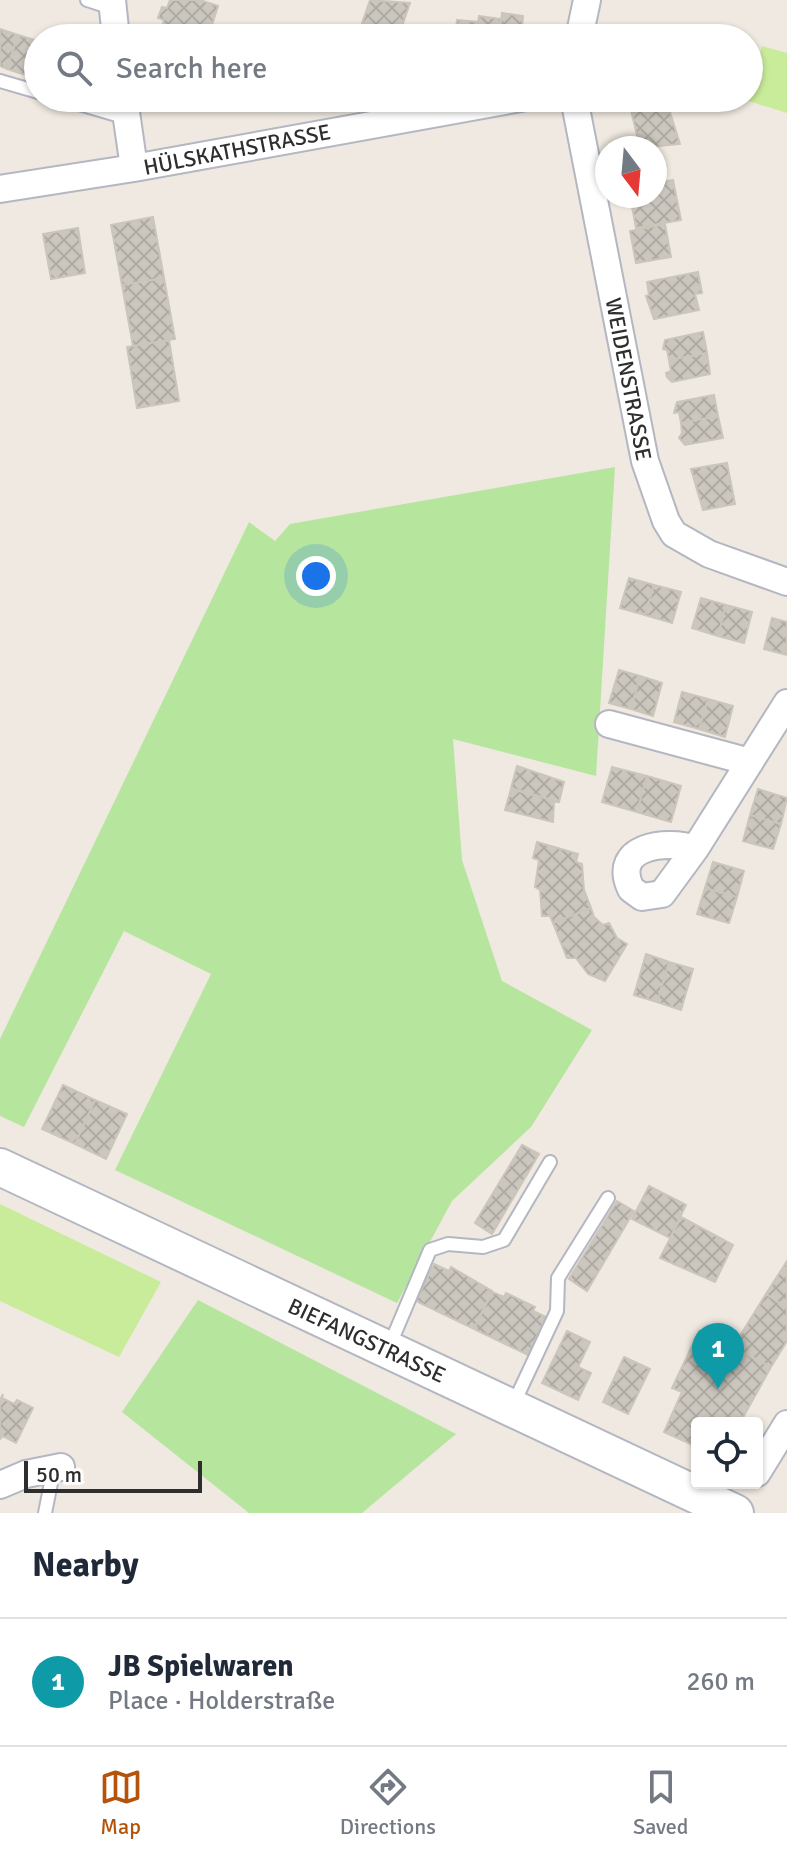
<!DOCTYPE html>
<meta charset="utf-8">
<style>
:root{--surface:#fff;--page:#f2f2f3;--text:#1f2937;--muted:#747a83;--line:#e0e1e3;--accent:#b45309}
body{margin:0;font-family:Signika,sans-serif;background:var(--page);color:var(--text)}
.controls{position:absolute;right:24px;bottom:24px;display:grid;overflow:hidden;border-radius:8px;box-shadow:0 2px 6px #0004}
.controls button{width:72px;height:72px;display:grid;place-items:center;padding:0;border:0;border-bottom:2px solid var(--line);background:var(--surface);color:var(--text);font:40px sans-serif}
.compass{position:absolute;left:595px;top:136px;width:72px;height:72px;border-radius:50%;background:var(--surface);box-shadow:0 2px 6px #0004;rotate:164deg}
.scale{position:absolute;left:24px;bottom:20px;width:178px;box-sizing:border-box;padding-left:8px;border:4px solid #2e2e2e;border-top:0;font-size:22px;line-height:28px;white-space:nowrap;color:#2e2e2e;-webkit-text-stroke:6px #fff;paint-order:stroke}
.you{position:absolute;left:316px;top:576px;width:28px;height:28px;margin:-20px;border:6px solid #fff;border-radius:50%;background:#1a73e8;box-shadow:0 0 0 12px #1a73e833}
.badge{display:grid;place-items:center;width:52px;height:52px;border-radius:50%;background:var(--accent);color:#fff;font-size:26px;font-weight:700}
.pin{position:absolute;translate:-50% -66px;filter:drop-shadow(0 2px 4px #0008)}
.pin::after{content:'';position:absolute;top:42px;width:28px;height:24px;background:inherit;clip-path:polygon(0 0,100% 0,50% 100%)}
.list{margin:0;padding:0;list-style:none}
h2{display:flex;justify-content:space-between;align-items:center;height:104px;margin:0;padding:0 32px;font-size:34px}
h2 small{font-size:26px;font-weight:400;color:var(--muted)}
.list li{display:grid;grid-template-columns:52px 1fr auto;gap:24px;align-items:center;box-sizing:border-box;height:128px;padding:0 32px;border-top:2px solid var(--line)}
.list b{display:block;font-size:30px;white-space:nowrap}
.list p{margin:0;font-size:26px;white-space:nowrap;color:var(--muted)}
.list em{font-size:26px;font-style:normal;color:var(--muted)}
.icon{flex:none;width:44px;height:44px;fill:none;stroke:currentColor;stroke-width:2;stroke-linecap:round;stroke-linejoin:round}
.map{position:relative;flex:none;width:787px;height:1513px;overflow:hidden}
.search{position:absolute;background:var(--surface);box-shadow:0 2px 6px #0004;left:24px;right:24px;top:24px;height:88px;display:flex;align-items:center;gap:20px;box-sizing:border-box;padding:0 28px;border-radius:44px;color:var(--muted);font-size:30px}
.sheet{height:232px;background:var(--surface)}
nav{display:flex;justify-content:space-around;align-items:center;box-sizing:border-box;height:112px;border-top:2px solid var(--line);background:var(--surface);font-size:22px;color:var(--muted)}
nav a{display:grid;justify-items:center;gap:4px}
nav .on{color:var(--accent)}
.map>svg:first-child{display:block}
.grass{fill:#b6e59e}
.pitch{fill:#c9ec9a}
.building{fill:url(#building-cross-hatch);stroke:#cbc5ba;stroke-width:2}
.lines{fill:none;stroke-linecap:round;stroke-linejoin:round}
.service-casing{stroke:#b4b7c1;stroke-width:16}
.minor-casing{stroke:#b4b7c1;stroke-width:30}
.secondary-casing{stroke:#b4b7c1;stroke-width:40}
.service{stroke:#fff;stroke-width:12}
.minor{stroke:#fff;stroke-width:26}
.secondary{stroke:#fff;stroke-width:36}
.labels{text-anchor:middle;stroke-width:6;stroke-linejoin:round;paint-order:stroke}
.street-label{font-size:22px;fill:#2e2e2e;stroke:#fff}
</style>
<div class="map">
<svg width="787" height="1513" viewBox="0 0 787 1513">
<defs>
<pattern id="building-cross-hatch" width="8" height="8" patternUnits="userSpaceOnUse" patternTransform="scale(2)"><rect width="8" height="8" fill="#cbc7bf"/><path d="M0 0l8 8M0 8l8-8" fill="none" stroke="#afaba4"/></pattern>
</defs>
<rect width="100%" height="100%" fill="#efe9e1"/>
<path class="grass" d="M615,467L596,776L453,739L462,860L502,981L592,1030L531,1127L452,1201L397,1303L115,1170L211,974L124,931L24,1127L0,1116V1039L249,522L275,541L290,524Z
M198,1300L456,1434L362,1513H249L122,1412Z"/>
<path class="pitch" d="M762,46L787,53V113L745,100L749,98Z
M0,1204L161,1282L119,1357L0,1301Z"/>
<path class="building" d="M170,0H200L218,6L208,38H158L164,20L158,18L162,7L167,8Z
M370,0L410,3L398,38H357Z
M502,13L523,16L521,38H499Z
M479,16L501,19L499,38H476Z
M457,20L478,22L476,38H455Z
M0,29L18,35L7,69L0,66Z
M659,30L661,38H618L633,33Z
M18,35L38,41L29,76L7,69Z
M38,46V79L29,76Z
M183,98H210L207,106Z
M628,98H671L672,102L667,103L680,144L640,148Z
M673,180L681,220L636,228L630,196H655V183Z
M153,217L164,278L122,285L111,225Z
M665,224L671,257L636,263L630,231Z
M78,228L85,273L51,279L43,234Z
M698,272L702,293L695,294L699,310L654,319L646,296L649,295L647,282Z
M164,278L175,339L133,346L122,285Z
M703,332L707,353L669,360L667,350L663,349L665,340Z
M169,340L179,401L137,408L127,347Z
M707,353L710,374L672,382L667,377L666,373L671,371L669,360Z
M714,395L718,416L681,423L679,412L674,413L677,402Z
M718,416L723,438L685,445L679,438L682,433L681,423Z
M727,463L735,504L703,510L691,469Z
M629,578L654,585L645,615L620,608Z
M654,585L681,592L672,623L645,615Z
M701,598L726,605L718,636L692,628Z
M726,605L752,612L744,643L718,636Z
M772,618L787,622V655L764,649Z
M619,670L640,676L631,709L609,703Z
M640,676L662,683L653,716L631,709Z
M682,692L708,699L699,729L674,722Z
M708,699L733,706L725,737L699,729Z
M517,766L564,782L559,802L511,788Z
M612,767L647,776L637,812L602,802Z
M647,776L681,786L671,822L637,812Z
M511,789L559,802H554L553,822L505,810Z
M758,789L787,798L781,824L750,815Z
M750,815L781,824L773,849L743,841Z
M537,842L578,854L576,862L582,864L584,890L591,908L553,923L550,916H542L540,890L535,887L539,860L533,858Z
M713,862L744,871L737,897L705,888Z
M705,888L737,897L729,923L697,914Z
M591,908L594,917L603,925L609,923L617,938L627,944L605,981L588,974L576,958H567L553,923Z
M646,954L669,962L657,1002L634,995Z
M669,962L693,969L681,1010L657,1002Z
M63,1085L95,1100L75,1144L42,1129Z
M95,1100L127,1114L106,1159L75,1144Z
M522,1145L539,1154L492,1234L475,1223Z
M649,1186L686,1205L670,1238L632,1219Z
M617,1201L634,1211L587,1291L569,1279Z
M681,1217L733,1245L715,1282L660,1258Z
M787,1261V1308L766,1294Z
M434,1264L449,1271L451,1267L492,1291L474,1329L416,1301Z
M492,1292L504,1297L506,1293L535,1307L533,1311L546,1317L528,1355L474,1329Z
M766,1294L787,1308V1341L771,1367L733,1347Z
M567,1331L590,1342L578,1367L591,1373L578,1400L542,1383Z
M699,1331L771,1367L740,1423H697V1447L664,1432L682,1392L672,1388Z
M624,1357L650,1369L628,1414L603,1402Z
M3,1394L2,1398L14,1404L17,1400L33,1408L16,1443L3,1436L0,1439V1400Z"/>
<g class="lines">
<g class="service-casing">
<path id="service" d="M87,0L112,8
M0,81L38,92
M59,98L127,118
M389,1347L430,1250L448,1244L483,1247L504,1240L550,1162
M513,1405L557,1311L558,1278L608,1198
M45,1513L54,1468"/>
</g>
<g class="minor-casing">
<path id="minor" d="M112,0L116,38
M579,38L587,0
M124,98L134,168
M574,98L645,461L666,521L674,534L709,554L787,582
M0,189L134,168L521,98
M609,724L750,762
M695,849C667,839 610,846 631,889L642,897L662,894L695,849L787,703
M757,1473L787,1424
M0,1485L26,1474L61,1467"/>
</g>
<g class="secondary-casing">
<path id="secondary" d="M0,1167L735,1513"/>
</g>
<use href="#service" class="service"/>
<use href="#minor" class="minor"/>
<use href="#secondary" class="secondary"/>
</g>
<g class="labels">
<g class="street-label">
<text transform="translate(237 149) rotate(-11)" y="8">HÜLSKATHSTRASSE</text>
<text transform="translate(629 379) rotate(79)" y="8">WEIDENSTRASSE</text>
<text transform="translate(367 1340) rotate(25)" y="8">BIEFANGSTRASSE</text>
</g>
</g>
</svg>
<div class="controls">
<button><svg class="icon" aria-label="locate" viewBox="0 0 24 24"><circle cx="12" cy="12" r="6"/><path d="M12 2v4M12 18v4M2 12h4M18 12h4"/></svg></button>
</div>
<svg class="compass" viewBox="-18 -18 36 36"><path d="M0-13l5 13h-10z" fill="#e53935"/><path d="M0 13l5-13h-10z" fill="#747a83"/></svg>
<div class="scale">50 m</div>
<div class="you"></div>
<div class="pin badge" style="left:718px;top:1389px;background:#0f9aa8">1</div>
<div class="search"><svg class="icon" aria-label="search" viewBox="0 0 24 24"><circle cx="10" cy="10" r="6"/><path d="M15 15l6 6"/></svg>Search here</div>
</div>
<section class="sheet">
<h2>Nearby<small></small></h2>
<ul class="list">
<li><span class="badge" style="background:#0f9aa8">1</span><div><b>JB Spielwaren</b><p>Place · Holderstraße</p></div><em>260 m</em></li>
</ul>
</section>
<nav>
<a class="on"><svg class="icon" aria-label="map" viewBox="0 0 24 24"><path d="M3 6l6-2 6 2 6-2v14l-6 2-6-2-6 2zM9 4v14M15 6v14"/></svg>Map</a>
<a><svg class="icon" aria-label="directions" viewBox="0 0 24 24"><path d="M12 3l9 9-9 9-9-9zM9 14v-3h6M13 9l2 2-2 2"/></svg>Directions</a>
<a><svg class="icon" aria-label="saved" viewBox="0 0 24 24"><path d="M7 4h10v16l-5-4-5 4z"/></svg>Saved</a>
</nav>
